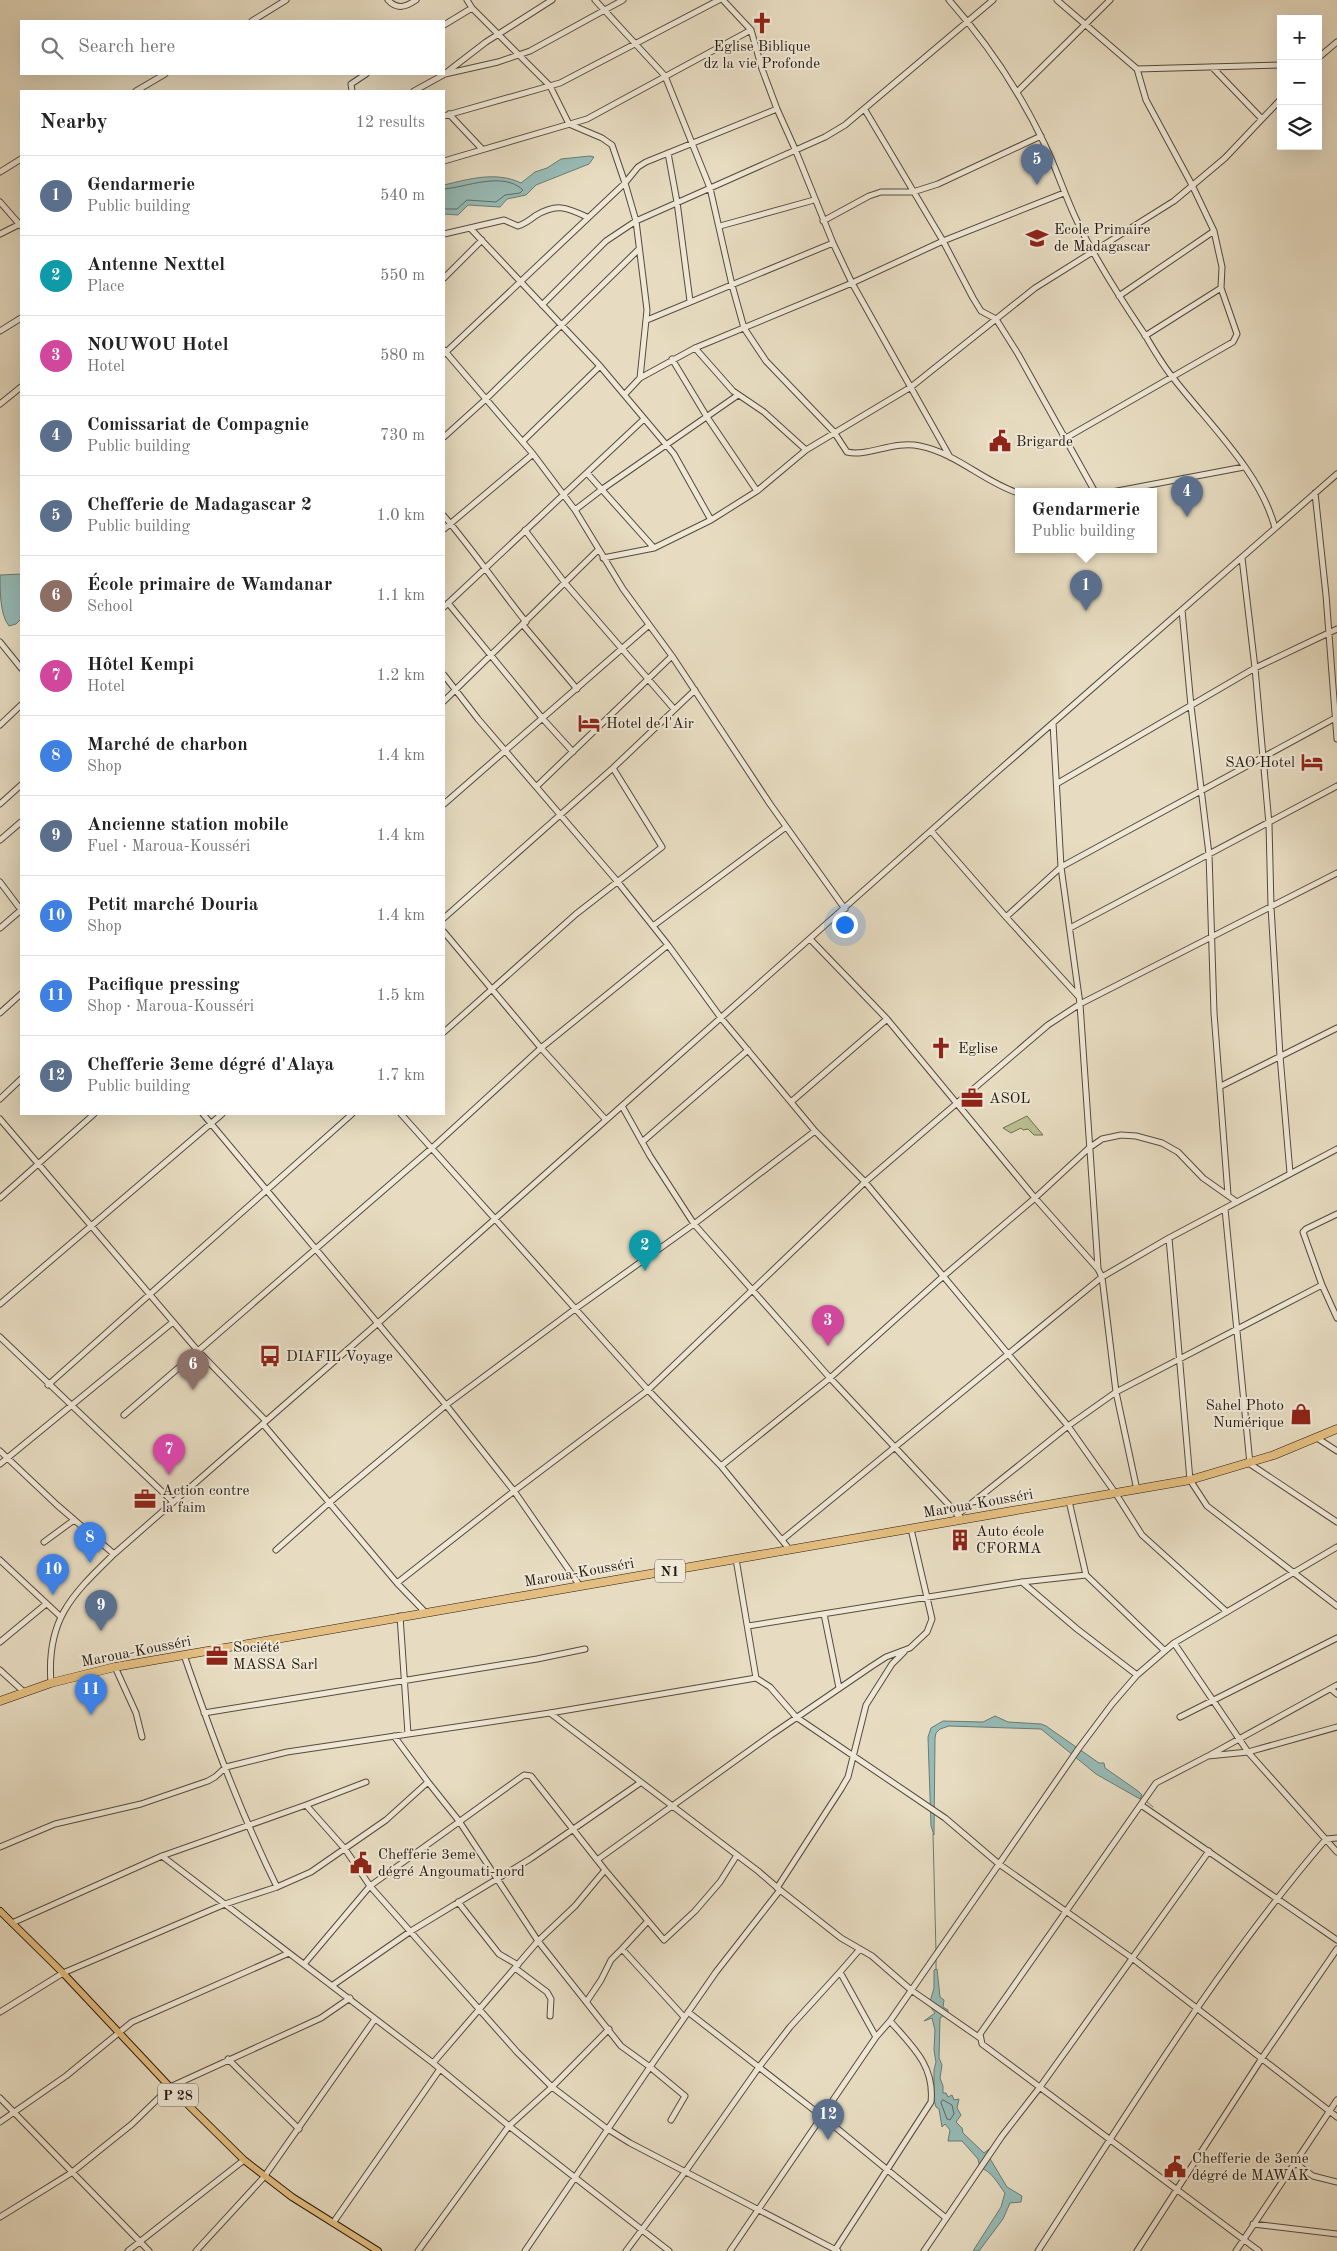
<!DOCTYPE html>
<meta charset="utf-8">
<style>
:root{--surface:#fff;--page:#f6f6f6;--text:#222;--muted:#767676;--line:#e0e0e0;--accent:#8f2418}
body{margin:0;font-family:"Old Standard TT",serif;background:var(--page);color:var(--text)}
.controls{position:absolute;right:15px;top:15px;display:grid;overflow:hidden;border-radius:0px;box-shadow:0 5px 20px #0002}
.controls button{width:45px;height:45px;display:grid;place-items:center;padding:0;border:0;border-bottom:1px solid var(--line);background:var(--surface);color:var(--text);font:25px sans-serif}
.you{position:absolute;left:844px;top:924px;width:18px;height:18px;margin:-12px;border:4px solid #fff;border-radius:50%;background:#1a73e8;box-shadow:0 0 0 8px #1a73e833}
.badge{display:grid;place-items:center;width:32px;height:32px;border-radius:50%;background:var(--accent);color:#fff;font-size:16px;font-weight:700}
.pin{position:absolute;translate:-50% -41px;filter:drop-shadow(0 1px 2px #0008)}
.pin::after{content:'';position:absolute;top:26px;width:18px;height:15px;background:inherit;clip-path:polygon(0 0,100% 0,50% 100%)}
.popup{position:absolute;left:1015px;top:488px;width:142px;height:65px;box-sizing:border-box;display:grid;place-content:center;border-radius:0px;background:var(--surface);filter:drop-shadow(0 1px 4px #0005);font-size:16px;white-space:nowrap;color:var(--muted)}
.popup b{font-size:19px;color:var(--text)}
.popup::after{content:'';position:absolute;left:50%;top:100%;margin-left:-10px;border:10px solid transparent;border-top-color:var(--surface)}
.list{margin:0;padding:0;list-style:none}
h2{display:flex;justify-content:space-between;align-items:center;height:65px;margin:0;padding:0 20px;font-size:21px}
h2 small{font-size:16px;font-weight:400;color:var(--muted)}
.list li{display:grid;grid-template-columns:32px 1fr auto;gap:15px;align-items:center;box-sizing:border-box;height:80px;padding:0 20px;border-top:1px solid var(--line)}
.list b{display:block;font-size:19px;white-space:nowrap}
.list p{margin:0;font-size:16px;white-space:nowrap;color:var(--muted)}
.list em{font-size:16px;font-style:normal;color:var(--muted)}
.icon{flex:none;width:28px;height:28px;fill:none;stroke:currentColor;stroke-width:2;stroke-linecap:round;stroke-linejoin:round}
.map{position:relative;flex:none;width:1337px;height:2251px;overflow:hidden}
.search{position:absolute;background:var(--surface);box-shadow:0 5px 20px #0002;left:20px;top:20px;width:425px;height:55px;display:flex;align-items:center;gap:12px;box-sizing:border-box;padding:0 18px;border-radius:0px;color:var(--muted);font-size:19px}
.panel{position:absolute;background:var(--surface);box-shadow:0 5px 20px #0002;left:20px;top:90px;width:425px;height:1025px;border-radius:0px}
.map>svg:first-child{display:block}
.green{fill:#b9bf90;stroke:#6f6c50}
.water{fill:#97bbb6;stroke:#697b74}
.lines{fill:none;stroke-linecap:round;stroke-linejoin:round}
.shore{stroke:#5e6a63;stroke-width:1}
.stream{stroke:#697b74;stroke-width:1}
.minor-casing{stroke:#564a3c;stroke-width:7}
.major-casing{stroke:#251a10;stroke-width:8}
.highway-casing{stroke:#251a10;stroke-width:9}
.minor{stroke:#efe8d7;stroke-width:5}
.major{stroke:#e4be80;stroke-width:6}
.highway{stroke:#e4be80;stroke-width:8}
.labels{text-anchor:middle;stroke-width:4;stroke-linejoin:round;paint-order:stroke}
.shield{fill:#efe8d7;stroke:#62584c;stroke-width:1}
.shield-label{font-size:14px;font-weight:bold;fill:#251a10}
.poi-label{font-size:15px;fill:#251a10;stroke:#efe8d7;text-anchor:start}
.street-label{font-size:15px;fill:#251a10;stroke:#efe8d7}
</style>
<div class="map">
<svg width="1337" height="2251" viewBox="0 0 1337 2251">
<rect width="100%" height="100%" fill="#e7dcc1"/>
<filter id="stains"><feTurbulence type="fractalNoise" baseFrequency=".004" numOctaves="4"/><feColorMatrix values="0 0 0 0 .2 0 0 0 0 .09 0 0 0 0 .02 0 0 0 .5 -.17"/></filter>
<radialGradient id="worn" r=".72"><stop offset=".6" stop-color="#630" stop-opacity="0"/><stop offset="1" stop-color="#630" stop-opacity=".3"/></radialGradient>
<path class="green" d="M1027,1116L1043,1135H1034L1028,1129L1023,1130L1021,1128L1011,1133L1003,1128Z"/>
<path class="water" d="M590,156L594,157L589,164L536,185L526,195L507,199L500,207L468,205L458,215L444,214V185C469,179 496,171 521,183L535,172L547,168L561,159Z
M21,574V619L16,624L9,626C0,615 0,591 0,575Z
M995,1716L1008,1722L1041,1724L1046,1726L1099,1763H1104L1105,1768L1138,1791L1142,1795L1140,1799L1096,1774L1041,1729L949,1726L940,1729L936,1733L935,1738L934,1835L931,1826L928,1737L931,1728L943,1721L983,1722Z
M937,1969L940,1997L944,2000L943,2007L948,2010V2012L940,2018L939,2058L942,2065L940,2078L943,2086V2093H946L948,2097L952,2095L954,2100L959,2099L957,2108L961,2115L956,2122L962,2128L963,2133L984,2153L993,2146L989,2157L1007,2187L1022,2196L1021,2202L1010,2203L1003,2219L979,2251H973L1001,2207L1005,2193C998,2184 991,2170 980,2168L978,2159L962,2141H948L950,2130L945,2124L942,2127L939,2109L936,2107L934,2100V2070L936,2062L934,2050L935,2030L932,2018L924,2021L935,2013L929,2005L934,1988V1970Z"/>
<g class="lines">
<path class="shore" d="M444,189C467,187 503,171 523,190L520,193L505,195L496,202L467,200L457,209H444
M943,2100L952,2105L954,2114L950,2120L947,2119L941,2103Z"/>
<path class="stream" d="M1146,1801L1153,1807
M933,1834L936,1952
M1200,1842L1215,1853
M936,1958V1969"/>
<g class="minor-casing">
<path id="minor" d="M388,0C397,10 406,7 416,0
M467,0L472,8L550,86L569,124L602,138L612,145L625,183L636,221L647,310L640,378
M595,0L665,76L710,188L732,285L744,328L766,361L834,432L847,452C868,457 894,440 920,446C956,453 984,482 1018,493
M723,0L751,30L762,69L777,109L795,149L833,243L852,283L950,457
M949,0C989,45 1019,90 1045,145C1057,170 1065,196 1077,221C1096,261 1120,298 1145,335C1154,350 1163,366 1174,379C1209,424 1261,473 1275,528
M1057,0L1137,69L1281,65
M252,21L286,0
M444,25L472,8
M1318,58L1337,42
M1212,67L1262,119
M447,72L486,42L552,0
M136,91L165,74
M352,91L351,84L366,74
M414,91L445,74L498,62L530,51L623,0
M1017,92L1110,0
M865,110L943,241L973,298L981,311L996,319L1018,354L1095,492
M449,114L482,149
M444,116L560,83L719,0
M668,153L677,202L690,301
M444,161L587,119L751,30
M0,172L21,159
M0,202L21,226
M823,221L869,196L881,192H913L938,184L1041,136
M720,226L814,200
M471,229L600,366L674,454L711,520L654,548L603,558
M0,234L20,224
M444,234L504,220L518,226C524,224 530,220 535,216C556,203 566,207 587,217
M444,278L482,240
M1119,296L1214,231
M542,305L606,241L636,221L825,137L845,125L993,0
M647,320L833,243
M0,331L21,318
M1145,336L1221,288
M695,348L733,391L764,412L806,450
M444,350L533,454L575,510L623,589L672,656L770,804L845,909
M444,354L625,183L638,167L646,162L777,109
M672,359L707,417L757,491L711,520
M625,394L640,378L695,348L852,283L943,241L1064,193
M0,404L21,387
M444,437L486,399L639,249
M1064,439L1233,342L1237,334L1221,288L1222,267L1214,231L1192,185L1146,100L1137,69
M523,441L600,366
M587,473L654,548
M757,491L806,450L911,387L1035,288L1174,201L1225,158L1281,99
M1112,492L1244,467
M1315,493L1326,595L1337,739
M575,510L601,490L738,395
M444,516C473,550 498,587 526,622
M444,529L533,454
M525,530L565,583L674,709
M1242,558L1255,668L1269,824L1271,907L1280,1056L1290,1173
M448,603L543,719L573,752
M444,607L644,419
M1182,610L1191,706L1209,854L1214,1013L1228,1195
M523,625L577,689
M0,642L21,668
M444,675L478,719L617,881L668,945L721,1018L815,1131L865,1182L1068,1426L1116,1494L1142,1535L1227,1612
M444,701L598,550
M1053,723L1061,867L1080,1004L1098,1268
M0,725L21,705
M1058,783L1255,668L1337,629
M537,786L672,656
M0,804L21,785
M444,804L649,625
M931,831L1006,917L1079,997
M0,840L21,822
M0,882L21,910
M1006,917L1061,867L1337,717
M444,918L613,768L695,690
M653,926L786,827
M0,928L21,910
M1070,928L1337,786
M444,932L541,1048L606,1120
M811,940L887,1019L1035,1198L1098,1269L1102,1277L1116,1392L1137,1490
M0,1013L21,994
M444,1032L576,914L662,847L613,768
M1221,1086L1337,1028
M0,1099L21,1079
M791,1102L887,1019
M622,1106L650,1156L694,1224L830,1378L963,1520
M203,1114L446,1405L514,1491L580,1586
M401,1114L648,1390L721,1466L790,1550
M0,1119L198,1351L266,1421
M642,1142L748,1050
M0,1198L94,1114
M1225,1209L1250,1464L1337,1522
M1337,1214L1306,1229L1303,1232L1322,1285L1337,1318
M1169,1238L1190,1480L1207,1506L1337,1606
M0,1304L222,1114
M0,1337L173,1502
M48,1385L352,1114
M124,1415L432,1148L541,1048L668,945
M263,1424L397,1583L425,1612
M1317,1438L1337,1451
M0,1451L57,1505L114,1554
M0,1464L173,1322
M721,1466L830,1378L939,1280L1035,1198L1089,1148L1102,1139L1121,1135L1136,1136L1162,1143L1178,1152L1203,1178L1237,1202
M1069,1501L1086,1575L1165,1651
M957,1515L1068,1426L1116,1392L1322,1285
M783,1539L1102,1277L1169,1238L1337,1149
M44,1542L74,1520
M276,1550L330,1502L446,1405L575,1309L694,1224L815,1131
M736,1559L756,1678
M0,1560L61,1617
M1022,1582L1077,1629L1137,1675
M397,1583L514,1491L648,1390L865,1182L1048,1025L1080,1004L1337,873
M824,1614L839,1688
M400,1616L408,1734
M748,1626L1022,1582L1086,1575
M0,1642L46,1604
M1174,1643L1248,1752L1337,1852
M184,1655C211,1733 240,1812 277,1887
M115,1667L136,1713L142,1737
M0,1670L24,1692
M51,1683C46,1619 72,1595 114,1554L378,1323L998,771L1337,474
M1331,1689L1337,1694
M204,1713L537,1659L585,1649
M550,1713L758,1871L780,1890L716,1972L650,2067L685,2096L671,2120
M1180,1717L1337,1638
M394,1736L428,1782
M1210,1755L1337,1685
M306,1805L366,1782
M1141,1805L1337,1940
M0,1847L55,1824L141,1804L208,1781L215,1777L226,1767L287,1752L550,1713L756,1678L770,1687L796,1717L945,1818L999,1864L1079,1748L1112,1704L1137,1675L1174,1643L1337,1547
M162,1856L433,2063L509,2126L669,2251
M597,1860L771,1735L872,1666L886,1657L910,1648L927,1632L932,1619L911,1529
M605,1870L664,1940L695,1911L720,1882L737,1855
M777,1888L841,1789L848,1777L866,1705L892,1664L904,1652
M780,1890L841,1938L872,1956L911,1990L980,2038
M458,1902L499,1954L518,1965
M12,1923L162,1856L306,1805L345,1849L370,1886L517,2052L552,2087L606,2128L630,2143L838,2251
M622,1949L647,1922
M305,1963L370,1886L524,1775L531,1776L605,1870L575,1906L538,1941L433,2063
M515,1968L547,1992L551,1999L550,2016
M840,1972L860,1949
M333,1985L411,1931L530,1859L640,1783
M587,2001L601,1980L611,1960L622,1949L684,2017
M0,2012L63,1973L225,1904L277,1887L311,1872L386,1820L428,1782L459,1821L538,1941L621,2046L650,2067L525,2251
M688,2012L823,2117L946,2218
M890,2021L999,1864L1132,1958L1337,2117
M228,2059L299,2129
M0,2098L149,2251
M0,2122L66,2076L132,2022L289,1953
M1295,2163L1313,2176L1337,2182
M0,2217L71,2173L132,2124L170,2087L321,2018L350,1998
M333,2223L440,2069
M1253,2224L1337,2234
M128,2251L244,2160
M196,2251L264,2177L375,2019
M418,2251L509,2126L552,2087L609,2029
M626,2251L685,2172L759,2067L790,2027L840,1972L876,2037
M730,2251L876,2037L890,2021C912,2046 935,2066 931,2102L835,2250
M924,2251L1002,2136L1040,2087L1209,1851
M1038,2251C1129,2111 1217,1966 1326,1839L1337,1838
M1137,2251L1262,2058L1337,1949
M1236,2251L1337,2100
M1259,2251L982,2044L980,2034L1156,1783L1208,1756L1248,1752L1337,1727"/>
</g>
<g class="major-casing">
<path id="major" d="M0,1911L63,1973L170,2087L244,2160L292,2197L378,2251"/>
</g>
<g class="highway-casing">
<path id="highway" d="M0,1701L51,1683L115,1667L1190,1480L1274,1455L1337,1429"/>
</g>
<use href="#minor" class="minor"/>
<use href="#major" class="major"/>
<use href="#highway" class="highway"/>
</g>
<defs>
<g id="church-bare" transform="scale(1.725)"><path d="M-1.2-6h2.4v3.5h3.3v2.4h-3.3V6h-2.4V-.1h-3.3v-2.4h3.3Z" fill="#8f2418" stroke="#efe8d7" stroke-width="2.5" paint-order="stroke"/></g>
<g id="school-bare" transform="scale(1.725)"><path d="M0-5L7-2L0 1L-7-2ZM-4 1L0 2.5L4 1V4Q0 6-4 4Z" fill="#8f2418" stroke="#efe8d7" stroke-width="2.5" paint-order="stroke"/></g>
<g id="civic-bare" transform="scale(1.725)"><path d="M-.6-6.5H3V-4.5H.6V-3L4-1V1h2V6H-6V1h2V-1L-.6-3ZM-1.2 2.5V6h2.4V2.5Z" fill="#8f2418" stroke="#efe8d7" stroke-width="2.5" paint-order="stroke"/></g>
<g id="hotel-bare" transform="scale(1.725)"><path d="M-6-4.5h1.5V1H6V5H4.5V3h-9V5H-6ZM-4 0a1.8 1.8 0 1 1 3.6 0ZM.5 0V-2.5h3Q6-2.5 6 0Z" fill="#8f2418" stroke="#efe8d7" stroke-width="2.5" paint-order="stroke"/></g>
<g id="office-bare" transform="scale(1.725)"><path d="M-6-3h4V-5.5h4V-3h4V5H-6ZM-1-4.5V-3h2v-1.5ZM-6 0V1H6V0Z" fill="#8f2418" stroke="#efe8d7" stroke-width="2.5" paint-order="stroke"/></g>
<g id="bus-bare" transform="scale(1.725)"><path d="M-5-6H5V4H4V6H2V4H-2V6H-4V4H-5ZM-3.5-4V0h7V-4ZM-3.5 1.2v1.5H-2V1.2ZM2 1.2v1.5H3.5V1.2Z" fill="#8f2418" stroke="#efe8d7" stroke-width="2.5" paint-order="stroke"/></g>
<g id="shop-bare" transform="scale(1.725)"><path d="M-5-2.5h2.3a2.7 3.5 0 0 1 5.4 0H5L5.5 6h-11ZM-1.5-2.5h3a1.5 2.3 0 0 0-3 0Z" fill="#8f2418" stroke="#efe8d7" stroke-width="2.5" paint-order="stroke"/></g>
<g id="building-bare" transform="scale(1.725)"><path d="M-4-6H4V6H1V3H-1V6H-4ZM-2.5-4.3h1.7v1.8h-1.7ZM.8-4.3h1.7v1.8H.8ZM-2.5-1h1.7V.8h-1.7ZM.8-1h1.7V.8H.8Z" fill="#8f2418" stroke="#efe8d7" stroke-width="2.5" paint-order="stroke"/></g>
</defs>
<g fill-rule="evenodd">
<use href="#church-bare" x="762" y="23"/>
<use href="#school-bare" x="1037" y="238"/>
<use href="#civic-bare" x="1000" y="441"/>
<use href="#hotel-bare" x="589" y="723"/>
<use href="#hotel-bare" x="1312" y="762"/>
<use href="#church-bare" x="941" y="1048"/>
<use href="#office-bare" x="972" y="1098"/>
<use href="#bus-bare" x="270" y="1356"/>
<use href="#shop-bare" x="1301" y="1414"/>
<use href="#office-bare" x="145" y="1499"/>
<use href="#building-bare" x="960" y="1540"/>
<use href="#office-bare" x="217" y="1656"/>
<use href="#civic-bare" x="361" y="1863"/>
<use href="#civic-bare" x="1175" y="2167"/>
</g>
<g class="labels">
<g class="shield">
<rect x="655" y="1559.5" width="30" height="23" rx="4"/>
<rect x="158" y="2083.5" width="40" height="23" rx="4"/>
</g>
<g class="shield-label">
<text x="670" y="1576">N1</text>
<text x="178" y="2100">P 28</text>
</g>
<g class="poi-label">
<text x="762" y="51" text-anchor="middle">Eglise Biblique<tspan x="762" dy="17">dz la vie Profonde</tspan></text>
<text x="1054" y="234">Ecole Primaire<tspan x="1054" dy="17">de Madagascar</tspan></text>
<text x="1016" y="446">Brigarde</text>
<text x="606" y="728">Hotel de l'Air</text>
<text x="1295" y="767" text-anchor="end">SAO Hotel</text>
<text x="958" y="1053">Eglise</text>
<text x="989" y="1103">ASOL</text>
<text x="286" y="1361">DIAFIL Voyage</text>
<text x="1284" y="1410" text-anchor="end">Sahel Photo<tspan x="1284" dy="17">Numérique</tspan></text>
<text x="162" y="1495">Action contre<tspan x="162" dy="17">la faim</tspan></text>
<text x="976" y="1536">Auto école<tspan x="976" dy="17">CFORMA</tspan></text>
<text x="233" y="1652">Société<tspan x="233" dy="17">MASSA Sarl</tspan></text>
<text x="378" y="1859">Chefferie 3eme<tspan x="378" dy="17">dégré Angoumati-nord</tspan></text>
<text x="1192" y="2163">Chefferie de 3eme<tspan x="1192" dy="17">dégré de MAWAK</tspan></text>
</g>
<g class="street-label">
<text transform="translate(978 1503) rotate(-10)" y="5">Maroua-Kousséri</text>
<text transform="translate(579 1572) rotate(-10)" y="5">Maroua-Kousséri</text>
<text transform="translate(136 1651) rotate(-11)" y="5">Maroua-Kousséri</text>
</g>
</g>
<rect width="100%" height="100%" filter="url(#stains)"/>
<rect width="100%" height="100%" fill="url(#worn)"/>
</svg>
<div class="controls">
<button>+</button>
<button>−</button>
<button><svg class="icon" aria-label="layers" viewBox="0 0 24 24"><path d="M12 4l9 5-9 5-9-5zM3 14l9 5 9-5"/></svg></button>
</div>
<div class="you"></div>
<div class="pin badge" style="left:1086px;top:611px;background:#5c6f8a">1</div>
<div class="popup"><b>Gendarmerie</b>Public building</div>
<div class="pin badge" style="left:645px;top:1271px;background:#0f9aa8">2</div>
<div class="pin badge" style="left:828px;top:1346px;background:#d1479c">3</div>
<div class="pin badge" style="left:1187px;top:517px;background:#5c6f8a">4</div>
<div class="pin badge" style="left:1037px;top:185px;background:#5c6f8a">5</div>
<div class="pin badge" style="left:193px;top:1390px;background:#8d6e63">6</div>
<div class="pin badge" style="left:169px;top:1475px;background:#d1479c">7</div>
<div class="pin badge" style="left:90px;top:1563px;background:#3f7fe0">8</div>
<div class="pin badge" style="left:101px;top:1631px;background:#5c6f8a">9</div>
<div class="pin badge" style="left:53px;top:1595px;background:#3f7fe0">10</div>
<div class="pin badge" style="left:91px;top:1715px;background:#3f7fe0">11</div>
<div class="pin badge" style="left:828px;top:2140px;background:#5c6f8a">12</div>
<div class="search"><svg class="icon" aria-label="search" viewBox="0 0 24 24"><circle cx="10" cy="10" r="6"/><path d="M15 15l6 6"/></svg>Search here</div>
<section class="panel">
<h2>Nearby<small>12 results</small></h2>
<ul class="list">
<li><span class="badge" style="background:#5c6f8a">1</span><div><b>Gendarmerie</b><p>Public building</p></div><em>540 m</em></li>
<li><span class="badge" style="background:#0f9aa8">2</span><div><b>Antenne Nexttel</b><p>Place</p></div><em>550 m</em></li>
<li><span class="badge" style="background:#d1479c">3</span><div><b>NOUWOU Hotel</b><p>Hotel</p></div><em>580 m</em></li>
<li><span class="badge" style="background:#5c6f8a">4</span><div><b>Comissariat de Compagnie</b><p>Public building</p></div><em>730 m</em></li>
<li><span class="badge" style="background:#5c6f8a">5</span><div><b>Chefferie de Madagascar 2</b><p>Public building</p></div><em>1.0 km</em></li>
<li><span class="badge" style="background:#8d6e63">6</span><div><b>École primaire de Wamdanar</b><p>School</p></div><em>1.1 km</em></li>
<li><span class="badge" style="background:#d1479c">7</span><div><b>Hôtel Kempi</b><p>Hotel</p></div><em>1.2 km</em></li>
<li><span class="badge" style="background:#3f7fe0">8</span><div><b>Marché de charbon</b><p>Shop</p></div><em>1.4 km</em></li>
<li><span class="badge" style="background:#5c6f8a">9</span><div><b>Ancienne station mobile</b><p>Fuel · Maroua-Kousséri</p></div><em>1.4 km</em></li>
<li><span class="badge" style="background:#3f7fe0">10</span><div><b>Petit marché Douria</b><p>Shop</p></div><em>1.4 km</em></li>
<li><span class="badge" style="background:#3f7fe0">11</span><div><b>Pacifique pressing</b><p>Shop · Maroua-Kousséri</p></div><em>1.5 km</em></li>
<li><span class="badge" style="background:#5c6f8a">12</span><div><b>Chefferie 3eme dégré d'Alaya</b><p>Public building</p></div><em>1.7 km</em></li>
</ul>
</section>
</div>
